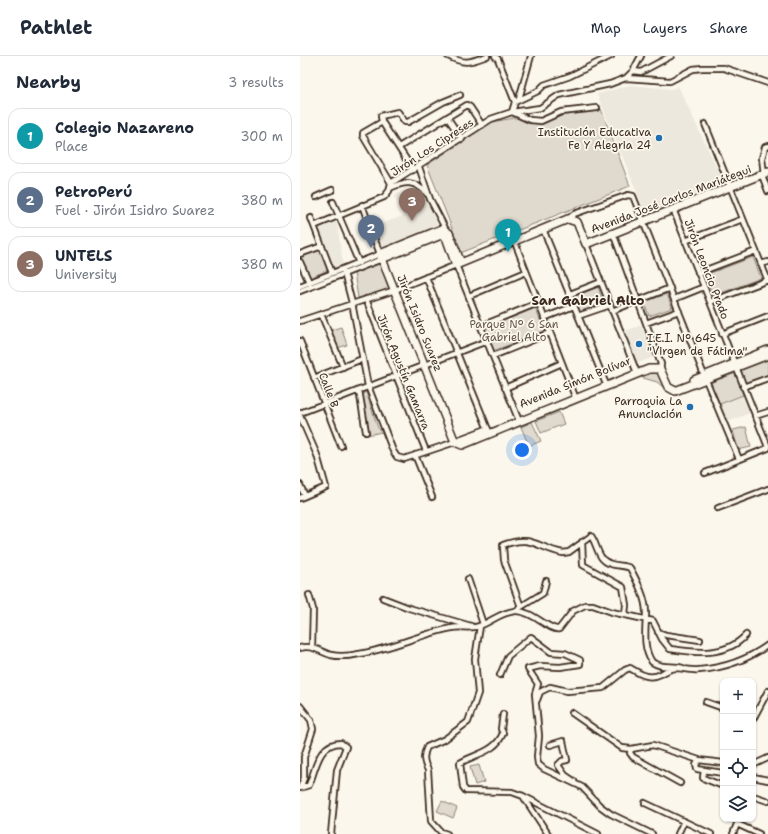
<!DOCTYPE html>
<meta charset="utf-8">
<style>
:root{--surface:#fff;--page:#f2f2f3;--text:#1f2937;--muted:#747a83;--line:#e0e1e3;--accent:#b45309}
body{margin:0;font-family:"Shantell Sans",sans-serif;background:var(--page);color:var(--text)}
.controls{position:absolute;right:12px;bottom:12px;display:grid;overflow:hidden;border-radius:8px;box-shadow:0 1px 3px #0004}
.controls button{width:36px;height:36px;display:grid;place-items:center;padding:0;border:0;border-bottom:1px solid var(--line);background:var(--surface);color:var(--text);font:20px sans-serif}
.you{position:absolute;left:222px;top:394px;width:14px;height:14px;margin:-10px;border:3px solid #fff;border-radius:50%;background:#1a73e8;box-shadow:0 0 0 6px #1a73e833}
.badge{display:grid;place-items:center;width:26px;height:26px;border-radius:50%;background:var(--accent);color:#fff;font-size:13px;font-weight:700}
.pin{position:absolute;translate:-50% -33px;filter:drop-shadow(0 1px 2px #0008)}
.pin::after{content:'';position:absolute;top:21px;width:14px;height:12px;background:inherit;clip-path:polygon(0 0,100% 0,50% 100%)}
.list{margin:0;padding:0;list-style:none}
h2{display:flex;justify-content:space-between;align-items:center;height:52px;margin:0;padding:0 16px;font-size:17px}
h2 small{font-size:13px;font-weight:400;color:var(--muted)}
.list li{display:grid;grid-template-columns:26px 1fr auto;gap:12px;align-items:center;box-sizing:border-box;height:56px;margin:0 8px 8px;padding:0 8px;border:1px solid var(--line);border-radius:12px}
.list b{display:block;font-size:15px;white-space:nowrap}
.list p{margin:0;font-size:13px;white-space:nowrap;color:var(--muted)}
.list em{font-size:13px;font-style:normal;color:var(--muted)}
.icon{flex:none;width:22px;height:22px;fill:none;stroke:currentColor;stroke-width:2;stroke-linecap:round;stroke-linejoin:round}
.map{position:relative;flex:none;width:468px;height:778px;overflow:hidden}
header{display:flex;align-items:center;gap:24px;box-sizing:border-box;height:56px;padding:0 20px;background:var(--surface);border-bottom:1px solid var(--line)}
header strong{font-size:19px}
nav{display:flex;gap:22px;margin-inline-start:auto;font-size:14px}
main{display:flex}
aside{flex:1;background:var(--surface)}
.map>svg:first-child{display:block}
.built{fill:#ede8dd}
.green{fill:#dfd9ce;stroke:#8d8276}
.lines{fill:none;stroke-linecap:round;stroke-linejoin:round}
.street-casing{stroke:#3b2a1e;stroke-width:8}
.secondary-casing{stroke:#3b2a1e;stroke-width:10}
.street{stroke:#fbf7ec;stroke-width:4.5}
.secondary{stroke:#fbf7ec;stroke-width:7}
.poi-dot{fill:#1f6fb2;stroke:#fbf7ec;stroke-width:1.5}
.labels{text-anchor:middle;stroke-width:3.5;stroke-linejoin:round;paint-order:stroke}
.poi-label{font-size:11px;fill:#3b2a1e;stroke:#fbf7ec;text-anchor:end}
.street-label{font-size:11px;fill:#3b2a1e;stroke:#fbf7ec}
.park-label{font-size:11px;fill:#64564a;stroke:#fbf7ec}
.quarter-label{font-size:13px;font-weight:bold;fill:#3b2a1e;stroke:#fbf7ec}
</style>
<header>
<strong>Pathlet</strong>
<nav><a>Map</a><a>Layers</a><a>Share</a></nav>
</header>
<main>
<aside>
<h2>Nearby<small>3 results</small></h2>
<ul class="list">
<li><span class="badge" style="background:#0f9aa8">1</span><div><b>Colegio Nazareno</b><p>Place</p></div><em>300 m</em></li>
<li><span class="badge" style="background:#5c6f8a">2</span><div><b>PetroPerú</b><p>Fuel · Jirón Isidro Suarez</p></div><em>380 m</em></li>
<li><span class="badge" style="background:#8d6e63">3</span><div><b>UNTELS</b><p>University</p></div><em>380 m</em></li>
</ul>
</aside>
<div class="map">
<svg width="468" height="778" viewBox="0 0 468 778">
<rect width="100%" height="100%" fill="#fbf7ec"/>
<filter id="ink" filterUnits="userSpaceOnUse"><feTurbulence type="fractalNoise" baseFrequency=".025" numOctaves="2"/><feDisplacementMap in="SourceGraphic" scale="8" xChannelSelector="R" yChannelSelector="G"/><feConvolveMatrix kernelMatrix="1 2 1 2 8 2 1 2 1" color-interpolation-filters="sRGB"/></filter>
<g filter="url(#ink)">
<path class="built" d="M330,29L372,33L378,30L425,129L347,161L297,38Z
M107,134L126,144L139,171L83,194L75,170L103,160L94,139Z
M35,166L37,167L43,208L33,213L18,173Z
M341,269L354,301L336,308L323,276Z
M443,339L450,357L427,366L419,348Z"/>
<path class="green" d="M301,53L330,130L163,196L161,195L127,109L192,66L220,61L231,66L269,56Z
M19,192L28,214L9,222L0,200Z
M453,201L461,222L413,240L405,219Z
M80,207L89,233L58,242L54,217Z
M298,231L304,248L279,257L273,241Z
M367,238L372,252L349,260L344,246Z
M235,252L245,275L193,295L184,273Z
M41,271L47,289L37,292L31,274Z
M468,303V319L446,328L440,314Z
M356,313L364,330L363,331L357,326L340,321Z
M433,318H436L443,339L420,348L410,327Z
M61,335L66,336L78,372L82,376L67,379L60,339Z
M259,356L264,368L241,377L236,365Z
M232,366L241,385L229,390L221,371Z
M446,371L451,391L438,394L433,374Z
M179,709L184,726L175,729L170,711Z
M142,745L157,752L153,762L137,755Z"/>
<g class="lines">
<g class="street-casing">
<path id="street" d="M148,0C165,9 170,6 187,0
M333,15L341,16L371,0
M326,22L333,15L341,0
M219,43L231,0
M215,46L238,35L244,29L270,20L311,0
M212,56L240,52L259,39L310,28L326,22L370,25L393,13L402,12H424L468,27
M212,56L230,64L241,65L261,56L297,52
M147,61L162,83
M82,66L63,77V80L91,127
M405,68L468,225
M99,91L167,49L170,51L182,69
M119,111L130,143L146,174
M113,114L82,66L81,60L98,56L105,66H108L143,46L160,39
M464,118L462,102L465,91L468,90
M462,119L468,135
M90,132C105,125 115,124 127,138
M16,141L32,134
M33,146L59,207
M373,153L468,391
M11,162L32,217
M268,163L274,158L328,139L333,140L404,319
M14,170L84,141L89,135L91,127L191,63L212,56L215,46L198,3L195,0
M243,173L305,326
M313,177L361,308L360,313
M214,184L276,343
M385,185L443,163
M286,188L337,317
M0,198L22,190
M0,206L9,226
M461,208L468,206
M43,213L52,247L68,330L93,395L97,401L104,403L155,386
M398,217L456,195
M126,221L189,376
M0,230L80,198L62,149
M0,235L82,203
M270,238L301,226
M169,240L226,216
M66,243L126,395
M374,243L404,231
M410,246L468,224
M312,255L370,232
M21,258L43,311
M278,260L310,249
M244,262L274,250
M0,265L95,234L156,209L219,365
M346,267L379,255
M181,270L238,247
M422,278L468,260
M0,285L41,390
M193,300L250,277
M14,322L62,303
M406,324L439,403
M443,331L468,322
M205,332L262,307
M59,334L66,376
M0,357L187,285
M0,360L17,399L26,431L0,442
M455,360L468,356
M115,399L132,441
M405,417L468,392
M0,429L5,440
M418,452L468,433
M282,486L283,509L323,531L326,549L325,558
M168,523L183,568
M9,539L13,553L12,591
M83,542L109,552L171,570
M221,551L204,504L203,489C232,478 237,492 263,497L269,496L291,480C298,489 297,504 311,508C317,510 324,509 330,512C337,525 346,542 346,557C346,573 342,591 352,606C362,613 372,609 383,612
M219,552L243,537L246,525
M358,576L366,579L400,584
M0,592C12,588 20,596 31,599C40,601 50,600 59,598C91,593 120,578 152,572C161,570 171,573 179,570C193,565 199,557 215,555C232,554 249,575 259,573L273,555L285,549H293L312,556L353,565L362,583L370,593C396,597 426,601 446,579
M200,619L208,600L231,581L251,596L265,597L280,604V608L260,611L240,610L228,613L238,628L235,638L239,680L237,701L238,708L244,713L282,731L300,750L311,758L352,778
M237,644L240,636L250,631L267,635L303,632L325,614L330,612C340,618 349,624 361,618C366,615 369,613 375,612C383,612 391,615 399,614C425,612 447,604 468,589
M406,646L423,652
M0,650L11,664L13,673L4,701V722L0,732L9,729C16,713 18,687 41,687L46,691L37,714L31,778
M272,657L322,692L331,693L353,689L399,704L423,707
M203,658L201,673L203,677C196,696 175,698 160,707L163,731L166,735L212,736L223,740L298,778
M453,663L468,635
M250,689L263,685L267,704L262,705L258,709L265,719L274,725
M331,693L330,697L333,701L380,727
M399,704L396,709L397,713L423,717
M453,709L468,702
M404,714L403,722L423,730
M453,721L468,724
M223,740L248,778
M453,740L468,745
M345,747L411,778
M147,778L141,776L131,765L128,714C123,705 123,699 127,691L145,683L168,666L178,637L175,603L180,570
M378,778L384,765
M433,778L437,768L459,778"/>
</g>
<g class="secondary-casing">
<path id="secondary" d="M84,202L141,179L146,181L156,209L268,163L277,166L286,188L468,116
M161,207L149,177L142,173L80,198L155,386L162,389L349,313H360L368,331L375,335L468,299
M394,324L468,294
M155,386L187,374"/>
</g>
<use href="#street" class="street"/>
<use href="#secondary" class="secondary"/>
</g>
</g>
<g class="poi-dot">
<circle cx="359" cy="82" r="4"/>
<circle cx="339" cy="288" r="4"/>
<circle cx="390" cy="351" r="4"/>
</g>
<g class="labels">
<g class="poi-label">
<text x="351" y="80">Institución Educativa<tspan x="351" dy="13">Fe Y Alegria 24</tspan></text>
<text x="347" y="286" text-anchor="start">I.E.I. N° 645<tspan x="347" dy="13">"Virgen de Fátima"</tspan></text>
<text x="382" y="349">Parroquia La<tspan x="382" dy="13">Anunciación</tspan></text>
</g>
<g class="street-label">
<text transform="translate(132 91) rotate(-33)" y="4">Jirón Los Cipreses</text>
<text transform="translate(371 143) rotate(-21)" y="4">Avenida José Carlos Mariátegui</text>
<text transform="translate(407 213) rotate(69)" y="4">Jirón Leoncio Prado</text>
<text transform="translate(120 267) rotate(68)" y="4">Jirón Isidro Suarez</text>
<text transform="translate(104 316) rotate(68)" y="4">Jirón Agustín Gamarra</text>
<text transform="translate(275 326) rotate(-22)" y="4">Avenida Simón Bolívar</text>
<text transform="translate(29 334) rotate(69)" y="4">Calle B</text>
</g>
<g class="park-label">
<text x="214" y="272">Parque N° 6 San<tspan x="214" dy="13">Gabriel Alto</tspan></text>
</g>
<g class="quarter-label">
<text x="288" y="249">San Gabriel Alto</text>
</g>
</g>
</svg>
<div class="controls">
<button>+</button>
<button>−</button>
<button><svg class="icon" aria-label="locate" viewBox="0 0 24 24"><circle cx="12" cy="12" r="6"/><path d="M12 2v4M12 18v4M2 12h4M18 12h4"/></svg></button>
<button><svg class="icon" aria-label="layers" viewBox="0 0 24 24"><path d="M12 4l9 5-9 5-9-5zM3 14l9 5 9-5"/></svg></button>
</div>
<div class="you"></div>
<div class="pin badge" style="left:208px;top:196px;background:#0f9aa8">1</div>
<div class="pin badge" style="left:71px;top:192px;background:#5c6f8a">2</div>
<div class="pin badge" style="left:112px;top:165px;background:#8d6e63">3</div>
</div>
</main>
